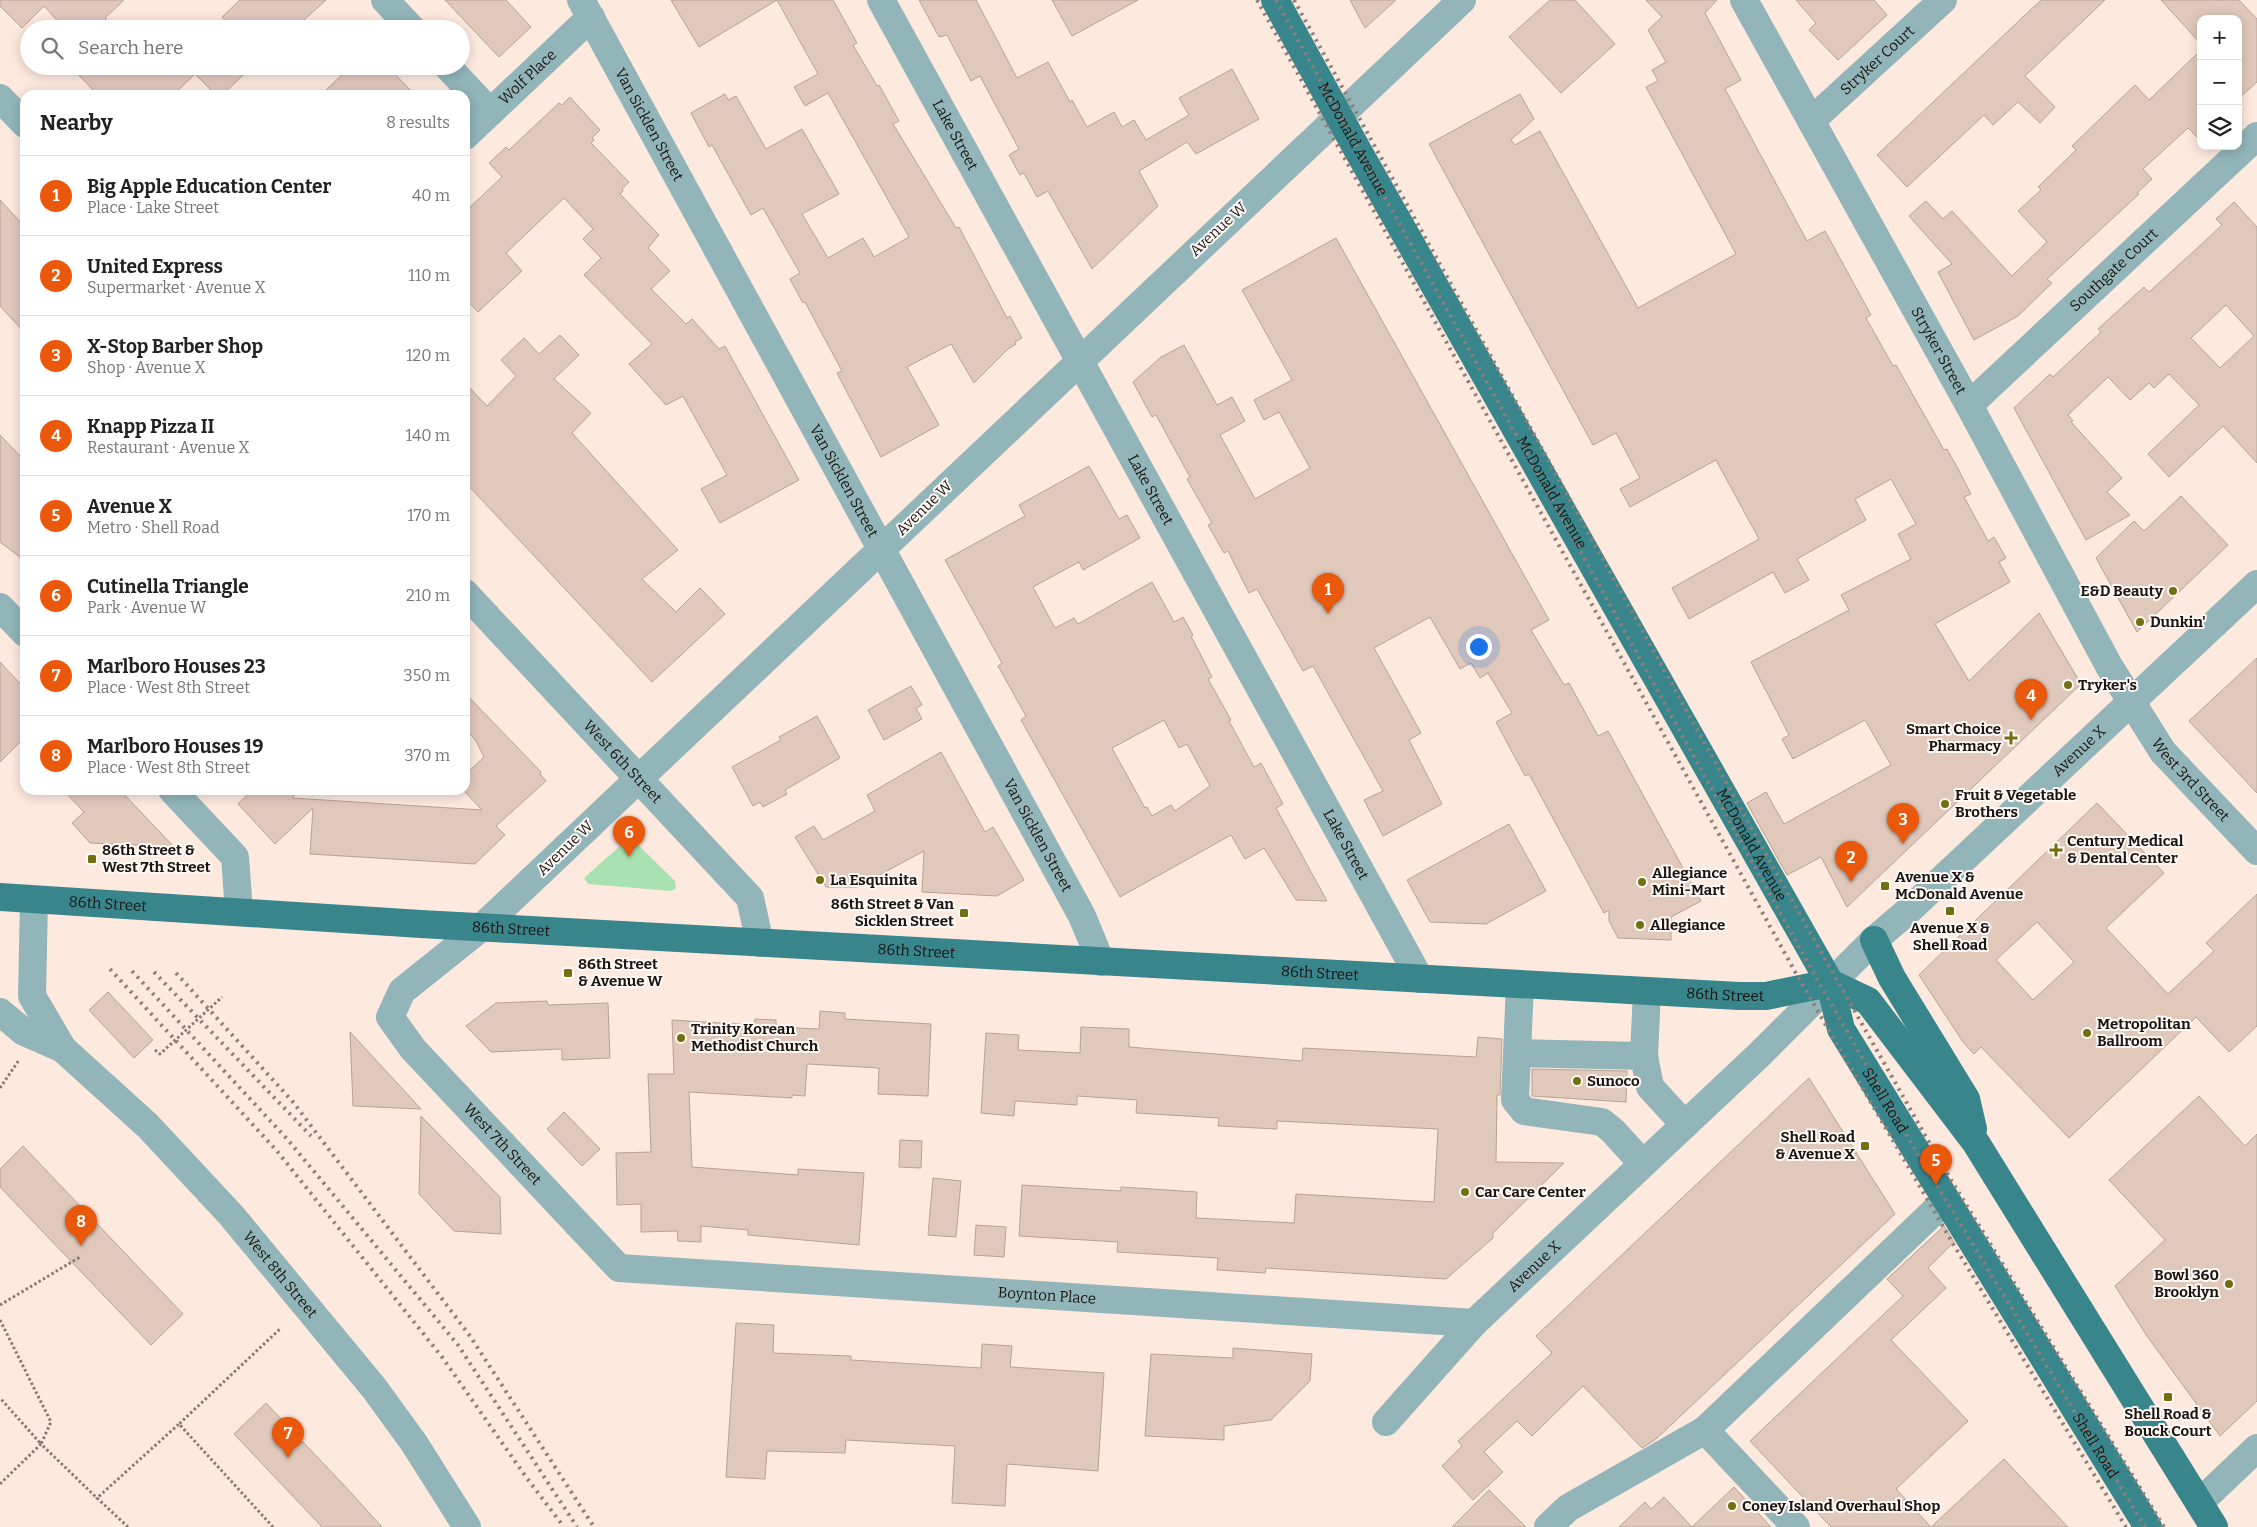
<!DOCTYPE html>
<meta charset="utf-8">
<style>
:root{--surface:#fff;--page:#f2f2f2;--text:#222;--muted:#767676;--line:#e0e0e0;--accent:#ea580c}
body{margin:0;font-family:Bitter,serif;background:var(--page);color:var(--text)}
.controls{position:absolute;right:15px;top:15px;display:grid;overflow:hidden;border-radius:10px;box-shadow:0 2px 12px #0003}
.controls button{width:45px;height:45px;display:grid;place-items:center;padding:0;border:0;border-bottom:1px solid var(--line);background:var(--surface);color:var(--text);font:25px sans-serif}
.you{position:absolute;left:1478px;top:646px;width:18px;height:18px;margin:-12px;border:4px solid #fff;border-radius:50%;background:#1a73e8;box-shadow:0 0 0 8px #1a73e833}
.badge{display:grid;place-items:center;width:32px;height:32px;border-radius:50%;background:var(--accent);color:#fff;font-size:16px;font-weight:700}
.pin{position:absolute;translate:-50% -41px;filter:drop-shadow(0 1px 2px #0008)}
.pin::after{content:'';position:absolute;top:26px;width:18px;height:15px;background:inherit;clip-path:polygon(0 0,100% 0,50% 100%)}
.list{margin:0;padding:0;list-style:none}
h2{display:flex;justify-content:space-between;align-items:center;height:65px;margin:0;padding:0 20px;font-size:21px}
h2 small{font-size:16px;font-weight:400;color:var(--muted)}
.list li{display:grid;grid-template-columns:32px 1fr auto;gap:15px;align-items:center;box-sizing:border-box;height:80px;padding:0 20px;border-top:1px solid var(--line)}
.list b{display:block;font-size:19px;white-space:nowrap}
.list p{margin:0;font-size:16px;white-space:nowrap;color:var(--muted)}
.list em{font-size:16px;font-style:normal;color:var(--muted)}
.icon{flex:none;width:28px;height:28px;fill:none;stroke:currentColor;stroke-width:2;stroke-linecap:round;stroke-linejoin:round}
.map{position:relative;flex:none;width:2257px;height:1527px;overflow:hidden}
.search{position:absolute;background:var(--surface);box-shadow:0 2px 12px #0003;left:20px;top:20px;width:450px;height:55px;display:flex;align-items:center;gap:12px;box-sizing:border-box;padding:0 18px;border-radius:28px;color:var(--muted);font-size:19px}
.panel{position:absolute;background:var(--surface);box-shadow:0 2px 12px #0003;left:20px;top:90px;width:450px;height:705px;border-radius:15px}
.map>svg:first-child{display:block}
.green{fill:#a9e2b2}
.building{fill:#e0c9bb;stroke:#b8a294;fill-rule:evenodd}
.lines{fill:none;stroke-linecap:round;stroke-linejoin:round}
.path{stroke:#897b73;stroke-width:3;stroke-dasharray:2.5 2.5;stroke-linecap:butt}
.minor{stroke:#91b5b9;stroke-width:28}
.major{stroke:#38858c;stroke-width:28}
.rail{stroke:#8f8179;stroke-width:4;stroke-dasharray:2.5 5;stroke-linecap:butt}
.poi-dot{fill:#726f10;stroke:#fffaf7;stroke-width:2}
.labels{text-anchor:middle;stroke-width:4;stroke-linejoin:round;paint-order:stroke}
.street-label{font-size:15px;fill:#1c140f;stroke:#fffaf7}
.poi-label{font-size:15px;font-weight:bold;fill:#1c140f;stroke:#fffaf7;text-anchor:start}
</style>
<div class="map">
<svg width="2257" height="1527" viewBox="0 0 2257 1527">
<rect width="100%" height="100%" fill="#fde9de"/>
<path class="green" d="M630,837L675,881L676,888L671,891L588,884L584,878Z"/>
<path class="building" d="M0,0H124L105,18L115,29H65L44,6L22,28L0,6Z
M240,0H326L294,29H233L222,17Z
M445,0H506L531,27L499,57Z
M671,0H833L857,43L853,45L877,86L879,85L899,121L893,124L956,228L959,227L1007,318L1010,316L1022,338L1015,342L1016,344L1008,349L974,383L951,344L907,367L939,425L881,457L837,373L842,371L805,302L803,303L790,279L800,273L763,208L751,215L712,145L709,147L691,113L725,94L728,100L736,96L766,149L802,129L839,194L802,214L828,258L863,238L874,257L909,237L828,93L805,106L794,87L818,74L777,0L699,47Z
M919,0H976L1017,78L1048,62L1070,102L1072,100L1087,127L1114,112L1122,127L1134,120L1146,140L1189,115L1179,98L1232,69L1259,119L1196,154L1187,142L1139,171L1158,206L1092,269L1048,191L1037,197L1024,173L1020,175L1009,155L1019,149L980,76L971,81L947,35L939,37Z
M1052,0H1138L1072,36Z
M1350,0H1396L1365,28Z
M1550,0H1575L1615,44L1561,93L1509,37Z
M1646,0H1717L1705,13L1741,80L1725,89L1807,241L1825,231L1871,315L1866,318L1893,366L1896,365L1944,450L1947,449L1957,467L1971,494L1964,497L1988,541L1994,537L2006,558L1999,562L2010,582L1935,624L1969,681L2039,613L2081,684L1847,907L1821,857L1787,875L1747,803L1766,792L1784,824L1891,765L1865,720L1793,759L1782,739L1789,735L1751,662L1849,610L1841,595L1911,559L1898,534L1916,524L1891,479L1855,499L1866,520L1797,559L1809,580L1785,593L1773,572L1689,619L1672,588L1759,539L1716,460L1630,507L1620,489L1640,478L1616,433L1593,445L1429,144L1520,94L1534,119L1511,140L1515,145L1540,131L1638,308L1736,254L1646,87L1658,81L1652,70L1666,62L1648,30L1662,17Z
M1796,0H1874L1887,15L1838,60L1809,30L1816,23Z
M2041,0H2105L2025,76L2055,107L2040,123L2018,102L1993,125L1984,115L1907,187L1877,155Z
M2161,0H2239L2257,19V82L2238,99V19H2201V44Z
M2201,50V133L2197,137L2188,128L2143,169L2152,179L2137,193L2139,194L2047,279L2052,283L2018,316L1974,340L1938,272L1952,264L1909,216L1926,201L1943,219L1952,211L2012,276L2047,242L2018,211L2041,190L2038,187L2076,150L2072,146L2135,85L2149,100Z
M70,66H253L222,95H216L195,74L173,95H98Z
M351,66H387L415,95H321Z
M570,97L600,130L592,138L594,140L591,143L629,182L622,189L623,191L620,194L659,235L648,248L670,271L651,289L686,324L692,319L719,349L725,346L799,480L720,523L701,489L727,475L683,396L666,405L629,364L652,344L584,275L601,258L583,239L593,229L564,198L506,253L522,271L478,312L465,298V212L502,177L489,163L506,147L509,150L559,103L562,105Z
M0,200L25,227V333L0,306Z
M2234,202L2257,227V463L2223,426L2169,477L2148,454L2199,405L2169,374L2154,388L2149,383L2130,400L2108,377L2068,415L2073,421L2071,422L2122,478L2107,492L2130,515L2086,540L2014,408L2050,374L2053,377L2101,332L2098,329L2144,287L2149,292L2205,241L2222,225L2216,219ZM2226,305L2254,336L2220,368L2191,338Z
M1336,238L1549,620L1531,630L1564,685L1569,683L1598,736L1608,731L1701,901L1671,917V940L1618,938L1609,921V910L1604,913L1529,774L1525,776L1496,722L1512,713L1488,673L1480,678L1471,663L1460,669L1430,617L1374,648L1421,733L1409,740L1442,804L1383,836L1364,800L1383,791L1313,666L1303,671L1257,589L1249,593L1228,551L1224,553L1208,525L1212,523L1187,479L1190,477L1156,415L1152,417L1133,382L1161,357L1184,345L1217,405L1232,397L1245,421L1220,435L1255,499L1310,468L1279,412L1264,420L1254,400L1292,380L1242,290Z
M560,335L579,355L554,379L591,413L572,433L678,550L642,579L676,612L700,588L725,614L652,682L465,482V383L487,406L516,376L501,360L524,338L539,354Z
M0,435L25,461V561L0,542Z
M1089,466L1119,519L1127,515L1140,538L1083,570L1079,562L1033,587L1055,628L1074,618L1078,624L1152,582L1174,622L1183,617L1193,635L1191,636L1212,677L1208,679L1231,720L1229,721L1254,767L1261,763L1283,804L1276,808L1327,901L1296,900L1264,848L1245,859L1231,835L1120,897L1021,720L1026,716L998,666L1002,663L945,560L1025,516L1019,505ZM1164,720L1179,748L1187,744L1210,786L1175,811L1171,805L1152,816L1147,807L1145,808L1112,748Z
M2181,496L2228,545L2137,632L2096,558L2134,521L2144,531Z
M2257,658V793L2189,721Z
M0,662L25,689V737L0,762Z
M911,686L922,705L916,708L922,719L884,740L868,710Z
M465,693L541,772L540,774L546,781L496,826L505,835L475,864L310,854L313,808L275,844L238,804L252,790H299L292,798L482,810L463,790H465V775L484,757L476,741L465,728Z
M817,716L840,758L785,790L787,794L763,807L760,802L753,806L732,767L781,740L779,737Z
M941,752L985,832L993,827L1024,880L997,896L922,892L924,851L857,887H826L795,837L814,826L823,840L875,811L867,795Z
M63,790H120L174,847L90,843L72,823L84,812Z
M2097,803L2164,873L2106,928L2168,994L2214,951L2206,943L2257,894V1026L2229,1052L2196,1017L2069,1138L1981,1047L1974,1054L1963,1042L1919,975ZM2037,922L2074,962L2033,1000L1996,960Z
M1509,824L1546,891L1486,924L1430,922L1407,880Z
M108,992L153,1040L134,1058L89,1010Z
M547,1001L548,1005L608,1003L610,1058L562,1060V1049L491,1052L466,1026L496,1003Z
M820,1011L845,1013V1019L931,1024L928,1096L878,1094L879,1068L807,1064L805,1096L792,1095V1098L689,1092L692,1167L798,1175V1169L864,1173L859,1245L748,1235V1230L701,1226V1242L678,1241L677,1231L641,1232V1204L617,1205L616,1153L651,1152L648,1074H674L672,1020L754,1025L755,1019L776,1020V1027L819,1029Z
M1081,1027L1129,1029V1047L1302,1061L1303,1048L1476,1057L1478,1037L1502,1039L1500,1095H1497L1496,1162L1564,1163L1493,1233V1238L1446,1279L1266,1268L1265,1273L1217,1270L1218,1258L1117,1252L1118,1242L1019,1236L1022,1185L1121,1191V1187L1197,1192L1196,1218L1294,1223L1296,1194L1434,1202L1438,1129L1277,1121V1129L1218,1126L1219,1118L1136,1113L1137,1100L1077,1096V1105L1015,1101L1014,1116L981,1113L986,1033L1019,1035L1018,1050L1080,1053Z
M350,1032L398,1084L421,1109L353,1106Z
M1532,1069L1627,1071L1626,1102L1532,1096Z
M1809,1078L1895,1214L1655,1440L1642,1448L1583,1386L1532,1436L1517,1421L1484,1452L1503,1472L1473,1500L1442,1466L1462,1446L1458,1441L1552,1353L1536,1336Z
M2199,1096L2245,1146L2257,1134V1401L2220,1436L2147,1336L2115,1286L2165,1240L2109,1180Z
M564,1112L600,1149L582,1166L547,1129Z
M421,1116L500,1197L501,1234L454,1231L419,1194Z
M900,1140L922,1141L921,1168L899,1167Z
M23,1146L183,1314L151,1345L0,1187V1169Z
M933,1178L961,1181L956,1237L928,1235Z
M976,1225L1006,1227L1004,1257L974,1255Z
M1944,1226L1954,1242L1928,1268L1946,1288L1891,1340L1968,1421L1896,1489L1931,1527H1831L1750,1441L1903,1296L1887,1279Z
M736,1323L774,1325L773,1353L851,1356V1360L981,1368L982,1344L1012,1346L1010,1367L1104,1373L1098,1471L1007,1464L1005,1506L952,1503L955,1446L846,1440L845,1453L767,1451L765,1479L726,1477Z
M1233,1348L1312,1354L1310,1381L1271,1420L1224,1426V1440L1145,1436L1151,1354L1233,1358Z
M266,1403L342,1483L382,1527H322L234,1434Z
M2004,1459L2068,1527H1931Z
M1734,1487L1771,1527H1619L1645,1502L1651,1509L1664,1497L1692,1527Z
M1489,1490L1526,1527H1452Z"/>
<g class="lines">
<path class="path" d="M155,1050L160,1054L222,997
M0,1088L19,1060
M0,1305L80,1257
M0,1320L51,1422L41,1444L0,1398
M0,1484L41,1444L97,1498
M128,1527L97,1498L179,1424
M273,1527L179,1424L281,1328"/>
<g class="minor">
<path d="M385,0L412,29"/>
<path id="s1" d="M581,0L1082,916L1101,962"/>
<path id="s2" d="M881,0L1420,979"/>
<path id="s3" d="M1462,0L482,927L402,991L390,1017L413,1049L619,1268L1474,1323"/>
<path id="s4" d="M1744,0L1969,405L2109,666L2163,752L2257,851"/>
<path d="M447,66L490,112"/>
<path d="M0,98L25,124"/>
<path id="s5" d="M1811,121L1943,0"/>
<path id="s6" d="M465,136L591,17"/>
<path id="s7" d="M1969,405L2257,136"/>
<path id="s8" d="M465,593L750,898L760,943"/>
<path d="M0,607L25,633"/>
<path d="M172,790L235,857L239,912"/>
<path id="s9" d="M34,900L32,996L63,1049L148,1126L231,1215L374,1388L414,1443L467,1527"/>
<path d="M1520,984L1515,1100L1524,1111L1602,1122L1613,1131L1643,1164"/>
<path d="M0,1012L24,1032L63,1049"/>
<path d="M1517,1053L1644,1056L1647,991"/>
<path d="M1644,1056L1650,1087L1685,1125"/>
<path id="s10" d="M1386,1422L1474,1323L1760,1054L1874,940L1908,911L2257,584"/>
<path d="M2199,1503L2257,1448"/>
<path d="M1548,1527L1568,1508L1705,1430"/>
<path d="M1796,1527L1705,1430L1945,1201"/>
</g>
<g class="major">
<path id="s11" d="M1275,0L1357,149L1830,983L1841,1029L2148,1527"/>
<path id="s12" d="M0,897L421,924L1739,996H1766L1830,983"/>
<path d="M1874,940L1892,978L1966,1099L1973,1129"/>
<path d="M1830,983L1868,1001L1976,1143L2214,1527"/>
</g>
<g class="rail">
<path d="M1257,0L1798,977L1955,1247L2126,1527"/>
<path id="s13" d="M1276,0L1814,974L1917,1153L2145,1527"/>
<path d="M1294,0L1764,851L1943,1167L2164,1527"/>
<path d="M110,969L277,1151L442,1357L526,1477L564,1527"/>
<path d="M132,971L288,1140L458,1345L577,1527"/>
<path d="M154,972L311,1136"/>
<path d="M176,973L293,1102L470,1336L594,1527"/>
</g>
</g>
<g class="poi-dot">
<circle cx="2173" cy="591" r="5"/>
<circle cx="2140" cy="622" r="5"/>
<circle cx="2068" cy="685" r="5"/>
<path d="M2008.5 730.5h5v5h5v5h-5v5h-5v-5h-5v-5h5z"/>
<circle cx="1945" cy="804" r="5"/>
<path d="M2053.5 842.5h5v5h5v5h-5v5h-5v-5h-5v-5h5z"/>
<rect x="87" y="854" width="10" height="10" rx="2.5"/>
<circle cx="820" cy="880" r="5"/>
<circle cx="1642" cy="882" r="5"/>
<rect x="1880" y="881" width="10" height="10" rx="2.5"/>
<rect x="1945" y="906" width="10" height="10" rx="2.5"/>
<rect x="959" y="908" width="10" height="10" rx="2.5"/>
<circle cx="1640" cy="925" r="5"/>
<rect x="563" y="968" width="10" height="10" rx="2.5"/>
<circle cx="2087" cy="1033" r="5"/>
<circle cx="681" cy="1038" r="5"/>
<circle cx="1577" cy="1081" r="5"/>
<rect x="1860" y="1141" width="10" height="10" rx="2.5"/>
<circle cx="1465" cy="1192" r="5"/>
<circle cx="2229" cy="1284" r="5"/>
<rect x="2163" y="1392" width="10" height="10" rx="2.5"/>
<circle cx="1732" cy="1506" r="5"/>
</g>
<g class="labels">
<g class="street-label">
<text dy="5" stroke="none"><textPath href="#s5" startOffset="90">Stryker Court</textPath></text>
<text dy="5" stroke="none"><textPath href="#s6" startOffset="86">Wolf Place</textPath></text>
<text dy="5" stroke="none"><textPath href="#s1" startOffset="142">Van Sicklen Street</textPath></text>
<text dy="5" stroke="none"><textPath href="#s2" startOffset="154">Lake Street</textPath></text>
<text dy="5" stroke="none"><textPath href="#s13" startOffset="159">McDonald Avenue</textPath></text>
<text transform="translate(1218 229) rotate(-43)" y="5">Avenue W</text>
<text dy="5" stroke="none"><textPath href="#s7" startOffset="198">Southgate Court</textPath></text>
<text dy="5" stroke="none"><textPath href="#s4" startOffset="401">Stryker Street</textPath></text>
<text dy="5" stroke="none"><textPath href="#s1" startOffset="548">Van Sicklen Street</textPath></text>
<text dy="5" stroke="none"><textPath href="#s2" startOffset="559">Lake Street</textPath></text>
<text dy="5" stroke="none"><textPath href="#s11" startOffset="565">McDonald Avenue</textPath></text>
<text transform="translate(924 508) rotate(-44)" y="5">Avenue W</text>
<text dy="5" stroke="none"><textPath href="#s10" startOffset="965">Avenue X</textPath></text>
<text dy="5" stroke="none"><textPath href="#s8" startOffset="231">West 6th Street</textPath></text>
<text dy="5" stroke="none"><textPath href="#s4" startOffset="900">West 3rd Street</textPath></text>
<text dy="5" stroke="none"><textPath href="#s1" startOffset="952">Van Sicklen Street</textPath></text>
<text dy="5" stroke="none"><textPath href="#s2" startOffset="964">Lake Street</textPath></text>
<text dy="5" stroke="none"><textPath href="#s11" startOffset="970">McDonald Avenue</textPath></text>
<text transform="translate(565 848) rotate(-44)" y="5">Avenue W</text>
<text dy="5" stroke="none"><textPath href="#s12" startOffset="108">86th Street</textPath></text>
<text dy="5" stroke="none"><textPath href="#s12" startOffset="512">86th Street</textPath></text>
<text dy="5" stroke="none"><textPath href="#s12" startOffset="918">86th Street</textPath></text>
<text dy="5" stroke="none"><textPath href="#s12" startOffset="1322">86th Street</textPath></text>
<text dy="5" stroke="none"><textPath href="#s12" startOffset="1728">86th Street</textPath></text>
<text dy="5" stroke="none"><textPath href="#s11" startOffset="1260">Shell Road</textPath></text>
<text dy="5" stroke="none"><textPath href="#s3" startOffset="1650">West 7th Street</textPath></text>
<text dy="5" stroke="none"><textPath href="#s10" startOffset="215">Avenue X</textPath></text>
<text dy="5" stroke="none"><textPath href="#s9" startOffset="471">West 8th Street</textPath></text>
<text dy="5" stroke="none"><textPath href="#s3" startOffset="2249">Boynton Place</textPath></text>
<text dy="5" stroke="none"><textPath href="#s13" startOffset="1662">Shell Road</textPath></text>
</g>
<g class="poi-label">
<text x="2163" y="596" text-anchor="end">E&amp;D Beauty</text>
<text x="2150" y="627">Dunkin'</text>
<text x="2078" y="690">Tryker's</text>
<text x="2001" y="734" text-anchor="end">Smart Choice<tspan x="2001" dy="17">Pharmacy</tspan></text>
<text x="1955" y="800">Fruit &amp; Vegetable<tspan x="1955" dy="17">Brothers</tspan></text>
<text x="2067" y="846">Century Medical<tspan x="2067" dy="17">&amp; Dental Center</tspan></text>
<text x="102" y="855">86th Street &amp;<tspan x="102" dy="17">West 7th Street</tspan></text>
<text x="1652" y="878">Allegiance<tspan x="1652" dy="17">Mini-Mart</tspan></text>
<text x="1895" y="882">Avenue X &amp;<tspan x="1895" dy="17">McDonald Avenue</tspan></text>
<text x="830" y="885">La Esquinita</text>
<text x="954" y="909" text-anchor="end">86th Street &amp; Van<tspan x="954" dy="17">Sicklen Street</tspan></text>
<text x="1650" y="930">Allegiance</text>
<text x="1950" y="933" text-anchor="middle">Avenue X &amp;<tspan x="1950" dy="17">Shell Road</tspan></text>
<text x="578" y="969">86th Street<tspan x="578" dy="17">&amp; Avenue W</tspan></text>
<text x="2097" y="1029">Metropolitan<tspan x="2097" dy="17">Ballroom</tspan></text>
<text x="691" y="1034">Trinity Korean<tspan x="691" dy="17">Methodist Church</tspan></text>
<text x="1587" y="1086">Sunoco</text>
<text x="1855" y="1142" text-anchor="end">Shell Road<tspan x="1855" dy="17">&amp; Avenue X</tspan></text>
<text x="1475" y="1197">Car Care Center</text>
<text x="2219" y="1280" text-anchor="end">Bowl 360<tspan x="2219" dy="17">Brooklyn</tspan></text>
<text x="2168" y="1419" text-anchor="middle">Shell Road &amp;<tspan x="2168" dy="17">Bouck Court</tspan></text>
<text x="1742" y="1511">Coney Island Overhaul Shop</text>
</g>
</g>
</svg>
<div class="controls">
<button>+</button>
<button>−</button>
<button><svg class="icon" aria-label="layers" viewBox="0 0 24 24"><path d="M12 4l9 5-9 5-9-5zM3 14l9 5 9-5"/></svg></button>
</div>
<div class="you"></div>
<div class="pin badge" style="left:1328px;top:614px">1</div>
<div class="pin badge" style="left:1851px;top:882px">2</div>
<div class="pin badge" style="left:1903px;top:844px">3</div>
<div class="pin badge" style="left:2031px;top:720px">4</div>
<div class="pin badge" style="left:1936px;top:1185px">5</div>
<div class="pin badge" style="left:629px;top:857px">6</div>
<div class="pin badge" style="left:288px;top:1458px">7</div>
<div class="pin badge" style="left:81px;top:1246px">8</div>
<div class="search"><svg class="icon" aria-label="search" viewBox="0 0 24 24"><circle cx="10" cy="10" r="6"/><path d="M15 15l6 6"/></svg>Search here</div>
<section class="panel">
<h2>Nearby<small>8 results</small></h2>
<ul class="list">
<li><span class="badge">1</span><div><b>Big Apple Education Center</b><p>Place · Lake Street</p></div><em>40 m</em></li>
<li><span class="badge">2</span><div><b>United Express</b><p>Supermarket · Avenue X</p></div><em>110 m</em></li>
<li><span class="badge">3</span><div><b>X-Stop Barber Shop</b><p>Shop · Avenue X</p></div><em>120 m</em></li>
<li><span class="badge">4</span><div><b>Knapp Pizza II</b><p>Restaurant · Avenue X</p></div><em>140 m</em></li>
<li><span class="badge">5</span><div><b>Avenue X</b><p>Metro · Shell Road</p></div><em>170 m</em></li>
<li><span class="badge">6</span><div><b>Cutinella Triangle</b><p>Park · Avenue W</p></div><em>210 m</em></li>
<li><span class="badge">7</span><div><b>Marlboro Houses 23</b><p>Place · West 8th Street</p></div><em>350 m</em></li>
<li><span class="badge">8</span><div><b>Marlboro Houses 19</b><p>Place · West 8th Street</p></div><em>370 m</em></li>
</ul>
</section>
</div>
